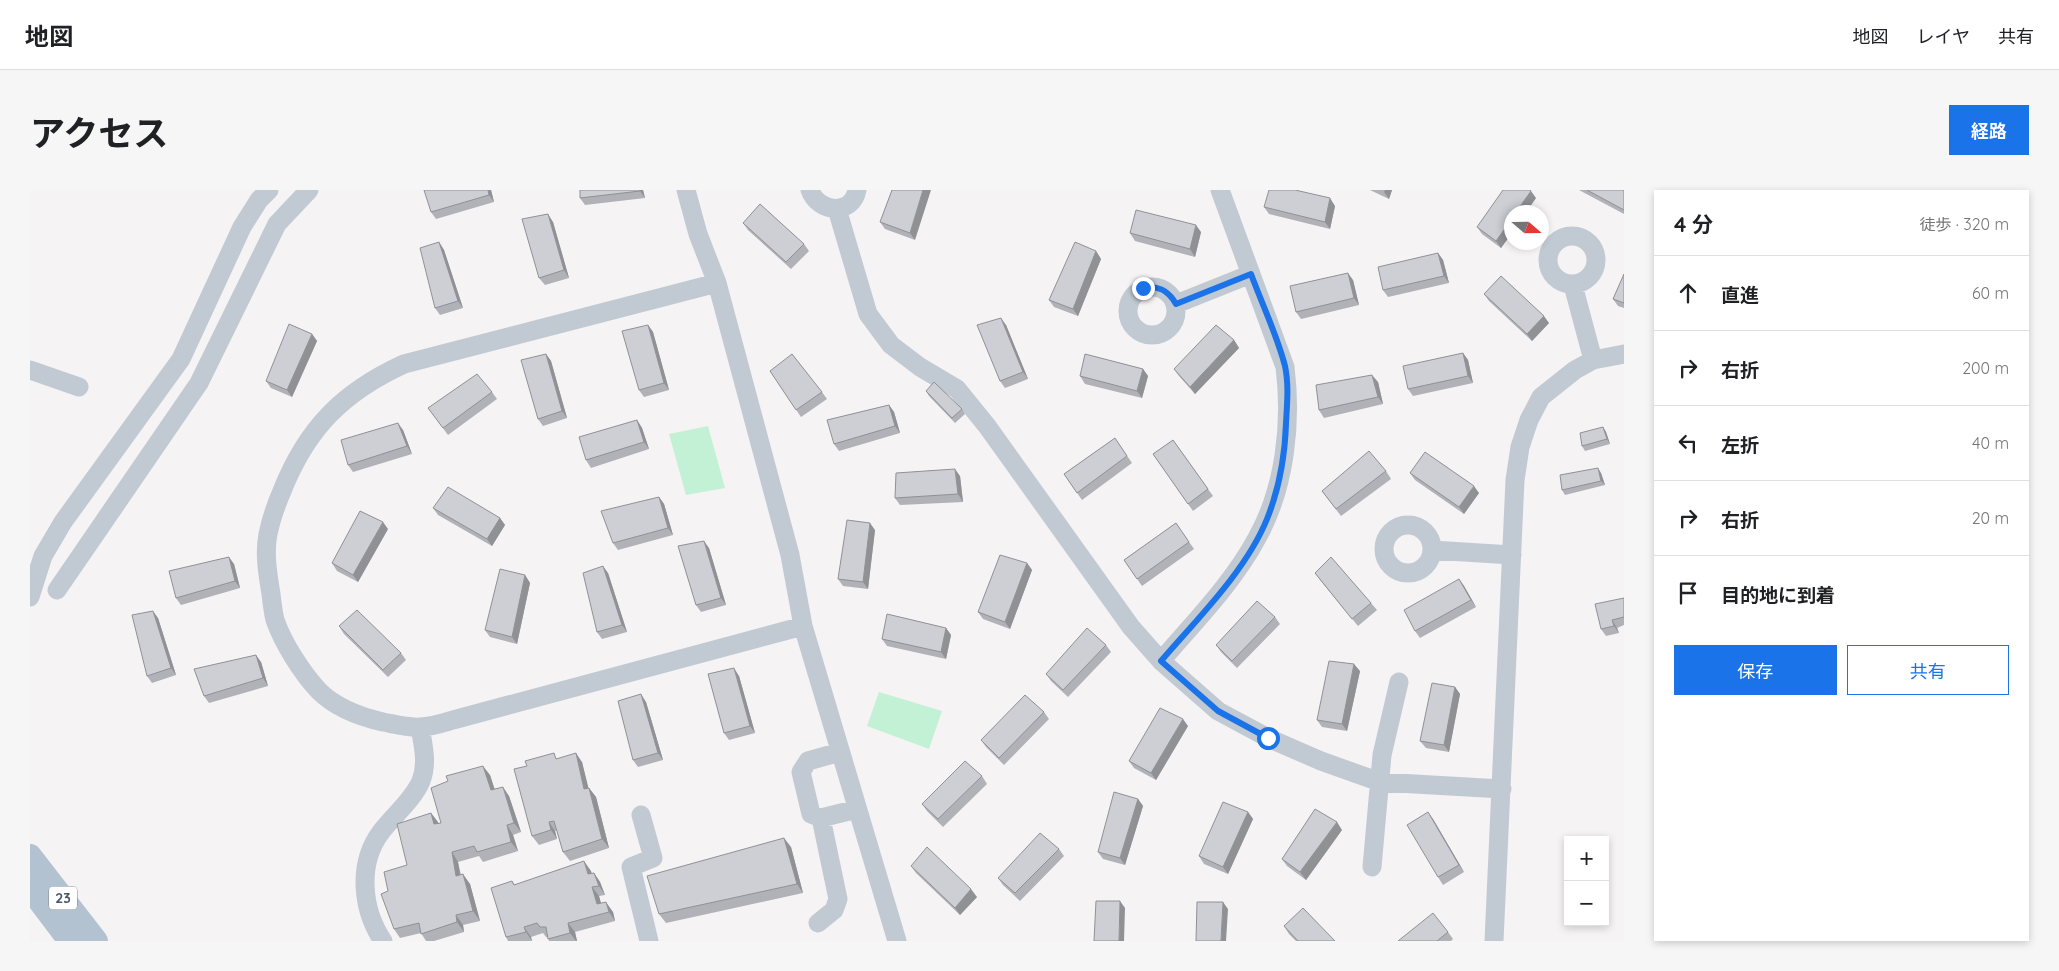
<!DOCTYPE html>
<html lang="ja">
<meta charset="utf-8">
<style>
:root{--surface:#fff;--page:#f6f6f6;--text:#202124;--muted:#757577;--line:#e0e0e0;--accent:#1a73e8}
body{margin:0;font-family:Quicksand,"Noto Sans JP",sans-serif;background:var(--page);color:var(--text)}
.controls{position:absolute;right:15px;bottom:15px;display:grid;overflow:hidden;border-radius:0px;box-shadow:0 2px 8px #0003}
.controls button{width:45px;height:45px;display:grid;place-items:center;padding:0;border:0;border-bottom:1px solid var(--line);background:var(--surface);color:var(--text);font:25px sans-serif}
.compass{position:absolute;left:1474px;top:15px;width:45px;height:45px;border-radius:50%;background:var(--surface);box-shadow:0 2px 8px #0003;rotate:110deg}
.stop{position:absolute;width:15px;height:15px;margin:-11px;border:4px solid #1a73e8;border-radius:50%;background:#fff}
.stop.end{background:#1a73e8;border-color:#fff;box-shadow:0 1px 5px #0008}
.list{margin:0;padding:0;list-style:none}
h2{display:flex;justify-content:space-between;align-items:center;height:65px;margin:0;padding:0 20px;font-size:21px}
h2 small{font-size:16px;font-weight:400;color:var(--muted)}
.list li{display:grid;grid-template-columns:32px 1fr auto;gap:15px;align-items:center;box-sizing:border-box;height:75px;padding:0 20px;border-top:1px solid var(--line)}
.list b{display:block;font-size:19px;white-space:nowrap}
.list em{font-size:16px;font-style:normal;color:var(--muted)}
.actions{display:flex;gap:10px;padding:15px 20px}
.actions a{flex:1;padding:11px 0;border:1px solid var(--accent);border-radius:0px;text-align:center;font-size:18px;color:var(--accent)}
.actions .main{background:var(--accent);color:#fff}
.icon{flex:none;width:28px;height:28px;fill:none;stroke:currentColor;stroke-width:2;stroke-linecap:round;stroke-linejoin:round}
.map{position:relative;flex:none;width:1594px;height:751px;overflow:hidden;border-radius:0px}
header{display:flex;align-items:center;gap:30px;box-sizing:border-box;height:70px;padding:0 25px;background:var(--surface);border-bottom:1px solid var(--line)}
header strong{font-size:24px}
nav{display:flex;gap:28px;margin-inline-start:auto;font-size:18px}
.intro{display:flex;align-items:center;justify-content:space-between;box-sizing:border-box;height:120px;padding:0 30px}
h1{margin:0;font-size:35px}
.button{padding:12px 22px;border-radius:0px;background:var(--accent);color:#fff;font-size:18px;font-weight:700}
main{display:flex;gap:30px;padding:0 30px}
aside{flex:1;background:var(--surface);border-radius:0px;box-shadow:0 2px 8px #0003}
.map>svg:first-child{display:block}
.green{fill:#c3f1d5}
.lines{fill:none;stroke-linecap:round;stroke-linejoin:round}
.minor{stroke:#c1cad2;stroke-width:19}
.major{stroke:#b3c2d1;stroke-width:24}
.wall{fill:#b0b2b7}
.shaded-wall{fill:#909195}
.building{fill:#cdcfd5;stroke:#909195}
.route{stroke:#1a73e8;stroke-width:6}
.labels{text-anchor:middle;stroke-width:4;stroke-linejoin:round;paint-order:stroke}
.shield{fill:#fff;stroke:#808990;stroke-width:1}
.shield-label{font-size:14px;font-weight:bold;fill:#4a5661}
</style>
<header>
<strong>地図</strong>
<nav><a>地図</a><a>レイヤ</a><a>共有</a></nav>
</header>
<div class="intro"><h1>アクセス</h1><a class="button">経路</a></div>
<main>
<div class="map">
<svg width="1594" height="751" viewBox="0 0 1594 751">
<rect width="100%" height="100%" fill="#f5f3f3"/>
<path class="green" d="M678,236L695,298L656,305L639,244Z
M849,502L912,521L899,559L837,536Z"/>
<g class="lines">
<path class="minor" d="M656,0L668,44L687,93L760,365L773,436L867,751
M780,0C788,23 822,26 827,0
M807,19L838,124L861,155L890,177L927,199L957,236L1101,437L1131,471L1188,521L1238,548L1291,571L1350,592L1472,599
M1518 70a24 24 0 1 1 48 0a24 24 0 1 1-48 0Z
M687,93L374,174C313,202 277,238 252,301C246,315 241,329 238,344C234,364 238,385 241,404C242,413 243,422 245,430C253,453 272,483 289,501C305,517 331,527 353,532C364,534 378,538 390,537C401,537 413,533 423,530L773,436
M1543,95L1563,170
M1098 121a24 24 0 1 1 48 0a24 24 0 1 1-48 0Z
M1146,114L1221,84
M0,180L49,197
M1354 359a24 24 0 1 1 48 0a24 24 0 1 1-48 0Z
M1402,360L1482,365
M27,400L169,193L247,34L279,0
M0,407L13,366L33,332L151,169L212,37L229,10L239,0
M1131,471C1164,432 1203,393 1227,348C1255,298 1262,233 1255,177L1190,0
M810,562L778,571L771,582L781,624L791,628L827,619
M611,625L623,668L601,677L619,751
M1342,677L1352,565L1369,492
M788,733L804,720L808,709L791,628
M353,751C332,720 327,674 351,642C363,626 383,610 391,591C398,573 393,555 390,537
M1464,751L1485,290L1490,257L1499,230L1511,207L1545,180L1563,170L1594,164"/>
<path class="major" d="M0,666L66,751
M0,698L40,751"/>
</g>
<path class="wall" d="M461,0L464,12L406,29L401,22Z
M550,0H613L615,8L555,15L550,8Z
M862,0L885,50L855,39L850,32Z
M1340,0H1362L1359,9Z
M1549,0H1594V24Z
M1506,8L1471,58L1452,44L1447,37Z
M1305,16L1300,39L1239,24L1234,17Z
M523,32L539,88L515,95L509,88Z
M713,33L774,54L779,61L761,79L718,40Z
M1171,42L1165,67L1105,51L1100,43Z
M409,52L414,60L433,118L410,125L405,118Z
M1066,61L1071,69L1048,126L1024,117L1019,110Z
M1408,63L1413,70L1419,93L1358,107L1353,100Z
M1594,84V118L1588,116L1583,109Z
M1323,90L1329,115L1271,129L1266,122Z
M1454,104L1519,133L1502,151L1459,111Z
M618,135L623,142L639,200L614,207L609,200Z
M976,135L998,189L975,198L970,191Z
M282,144L287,151L262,207L241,198L236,191Z
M1204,150L1209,158L1165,204L1149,186L1144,179Z
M1433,163L1438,170L1443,193L1383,206L1378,199Z
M516,164L521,171L537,228L513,236L508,229Z
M1113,179L1118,186L1112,208L1055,194L1050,186Z
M740,181L792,202L797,209L771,227Z
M1348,192L1353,214L1294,228L1289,220Z
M896,201L932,219L935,224L925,233L899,206Z
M462,202L467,209L418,245L398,218Z
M859,215L864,222L870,243L809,261L804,254Z
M607,230L612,238L619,259L561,278L556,270Z
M1573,237L1576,242L1580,254L1555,261L1552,256Z
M373,240L382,264L323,282L318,275Z
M1085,248L1102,273L1052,310L1034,284Z
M1143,250L1183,306L1163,321L1123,264Z
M1356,281L1361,289L1311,326L1292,301Z
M1380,283L1449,303L1434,324L1385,290Z
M1571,283L1575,295L1535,305L1532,300Z
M930,286L933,312L870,315L865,308Z
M629,307L634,314L643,345L588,360L583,353Z
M403,318L470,328L475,335L462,356L408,325Z
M1146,333L1164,359L1112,396L1094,370Z
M358,339L328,392L307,381L302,373Z
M845,340L838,399L813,396L808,389Z
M679,358L696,415L671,422L666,415Z
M997,373L1002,380L980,439L953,429L948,422Z
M204,374L210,398L151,415L146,408Z
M578,383L597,442L572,449L567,442Z
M1285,383L1341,413L1347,420L1328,436L1290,390Z
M495,385L500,393L487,454L460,447L455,440Z
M1429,389L1434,396L1446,417L1390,448L1385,441Z
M1594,408V435L1587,438L1589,443L1576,446L1571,439Z
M1245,427L1250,434L1207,478L1191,462L1186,455Z
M128,428L146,485L122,493L117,486Z
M309,436L371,463L376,470L358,487L314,444Z
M916,438L921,445L916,469L857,456L852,449Z
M1076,455L1081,462L1038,507L1021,491L1016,484Z
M231,472L238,496L179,513L174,506Z
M1330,481L1317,541L1292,537L1287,530Z
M709,486L725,543L699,550L694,543Z
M1425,497L1430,504L1419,562L1396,558L1390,551Z
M616,512L633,570L608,577L603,570Z
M1014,522L1019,529L974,575L956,557L951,550Z
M1158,536L1126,590L1104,578L1099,571Z
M527,568L552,572L558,598H559L566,607L579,658L540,671L533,662L527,641H525L527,649L509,655L502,646Z
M460,585L464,599L479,606L491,642L483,645L488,661L453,672L449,666L428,672L431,685L440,694L450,731L433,735L434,742L404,751H396L391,743L370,748L364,739L358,701L377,675L401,623L408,633H411Z
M952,586L957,594L913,637L897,621L892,614Z
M1108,609L1113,616L1095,675L1073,669L1068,662Z
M1218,622L1223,629L1198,684L1174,674L1169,666Z
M1403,629L1434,682L1413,695L1408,687Z
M1312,640L1276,690L1257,676L1252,669Z
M761,657L773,703L636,733L629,724Z
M1029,659L1034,666L990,711L973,695L968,688Z
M881,676L947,707L930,725L886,683Z
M561,681V683H564L570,692L575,705L569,706L571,714L583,722L585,731L545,742L547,751H519L518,747H516L513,743L501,747L502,751H478L476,747L482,691L485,695Z
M1254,736L1305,751H1266L1259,744Z
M1418,742L1423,749L1421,751H1368Z"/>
<path class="shaded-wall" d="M458,0H461L464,12L459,5Z
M610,0H613L615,8L610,1Z
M893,0H901L885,50L880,43Z
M1355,0H1362L1359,9L1354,2Z
M1501,1L1506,8L1496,22H1486Z
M1300,8L1305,16L1300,39L1295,32Z
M518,24L523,32L539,88L534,80Z
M1482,29V43L1471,58L1466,51Z
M1166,35L1171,42L1165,67L1160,59Z
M409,52L414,60L433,118L428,111Z
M1066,61L1071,69L1048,126L1043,119Z
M1408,63L1413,70L1419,93L1414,86Z
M1318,83L1323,90L1329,115L1324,108Z
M1514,126L1519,133L1502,151L1497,144Z
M971,128L976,135L998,189L993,182Z
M618,135L623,142L639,200L634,193Z
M282,144L287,151L262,207L257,200Z
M1204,150L1209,158L1165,204L1160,197Z
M1433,163L1438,170L1443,193L1438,186Z
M516,164L521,171L537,228L532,221Z
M1113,179L1118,186L1112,208L1107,201Z
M1342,185L1348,192L1353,214L1348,207Z
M859,215L864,222L870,243L865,236Z
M607,230L612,238L619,259L614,252Z
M368,233L373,240L382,264L377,256Z
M1573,237L1576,242L1580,254L1577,249Z
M1568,278L1571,283L1575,295L1571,291Z
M925,279L930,286L933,312L928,304Z
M1444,296L1449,303L1434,324L1429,317Z
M629,307L634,314L643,345L638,338Z
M470,328L475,335L462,356L457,349Z
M353,332L358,339L328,392L323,385Z
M840,333L845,340L838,399L833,392Z
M674,351L679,358L696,415L691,408Z
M199,367L204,374L210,398L205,391Z
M997,373L1002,380L980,439L975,432Z
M573,376L578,383L597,442L592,435Z
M495,385L500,393L487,454L482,447Z
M1429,389L1434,396L1446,417L1441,410Z
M123,421L128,428L146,485L141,478Z
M1582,430L1587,438L1589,443L1584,436Z
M916,438L921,445L916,469L911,462Z
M226,465L231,472L238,496L233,488Z
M1324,474L1330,481L1317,541L1312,534Z
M704,478L709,486L725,543L720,536Z
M1425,497L1430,504L1419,562L1414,555Z
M611,504L616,512L633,570L628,563Z
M1153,529L1158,536L1126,590L1121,583Z
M546,563L552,572L561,608L554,599Z
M453,576L460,585L468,609L461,600Z
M473,597L479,606L491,642L484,633Z
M559,598L566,607L579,658L572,649Z
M1108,609L1113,616L1095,675L1090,668Z
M1218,622L1223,629L1198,684L1193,677Z
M1398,622L1403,629L1434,682L1429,675Z
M401,623L408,632L410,643L404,634Z
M519,632L525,641L527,649L521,640Z
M1307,632L1312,640L1276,690L1270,682Z
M477,635L483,645L488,661L481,652Z
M754,648L761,657L773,703L767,694Z
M422,662L428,672L432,696L426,686Z
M554,671L561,681L565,693L558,684Z
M564,683L570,692L575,705L569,696Z
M433,684L440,694L450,731L443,721Z
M562,697L569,706L574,724L567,714Z
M941,699L947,707L930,725L925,718Z
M1090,711L1095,718L1094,751H1089Z
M576,712L583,722L585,731L579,722Z
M1193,712L1198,719L1196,751H1191Z
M426,725L433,735L434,742L427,732Z
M538,733L545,742L547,751H546L540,743Z
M494,737L501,747L502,751L496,742Z"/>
<path class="building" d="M394,0H458L459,5L401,22Z
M550,0H610V1L550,8Z
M862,0H893L880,43L850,32Z
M1239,0H1265L1300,8L1295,32L1234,17Z
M1473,0H1500L1501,1L1486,22H1482V29L1466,51L1447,37Z
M1557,0H1594V20Z
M730,14L774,54L756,72L713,33Z
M1106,20L1166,35L1160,59L1100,43Z
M518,24L534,80L509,88L492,29Z
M409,52L428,111L405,118L390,58Z
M1045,52L1066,61L1043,119L1019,110Z
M1408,63L1414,86L1353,100L1348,77Z
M1318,83L1324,108L1266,122L1260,96Z
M1594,84V113L1583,109Z
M1471,86L1514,126L1497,144L1454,104Z
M971,128L993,182L970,191L947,135Z
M259,134L282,144L257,200L236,191Z
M618,135L634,193L609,200L592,141Z
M1186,135L1204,150L1160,197L1144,179Z
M1433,163L1438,186L1378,199L1373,176Z
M516,164L532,221L508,229L491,170Z
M762,164L792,202L766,220L740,181Z
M1055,164L1113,179L1107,201L1050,186Z
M447,184L462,202L413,238L398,218Z
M1342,185L1348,207L1289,220L1286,195Z
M904,192L932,219L922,228L896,201Z
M859,215L865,236L804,254L797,230Z
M607,230L614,252L556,270L549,247Z
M368,233L377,256L318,275L311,250Z
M1573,237L1577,249L1552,256L1550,243Z
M1085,248L1097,266L1047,303L1034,284Z
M1143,250L1178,299L1158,314L1123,264Z
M1339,261L1356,281L1306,319L1292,301Z
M1395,262L1444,296L1429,317L1380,283Z
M1568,278L1571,291L1532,300L1530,285Z
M925,279L928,304L865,308L866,283Z
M418,297L470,328L457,349L403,318Z
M629,307L638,338L583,353L571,321Z
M330,321L353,332L323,385L302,373Z
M817,330L840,333L833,392L808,389Z
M1146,333L1159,352L1107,389L1094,370Z
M674,351L691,408L666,415L648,356Z
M970,365L997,373L975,432L948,422Z
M199,367L205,391L146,408L139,381Z
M1301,367L1341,413L1322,429L1285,383Z
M573,376L592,435L567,442L553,383Z
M470,379L495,385L482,447L455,440Z
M1429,389L1441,410L1385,441L1374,420Z
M1594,408V427L1582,430L1584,436L1571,439L1565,414Z
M1227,411L1245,427L1202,471L1186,455Z
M327,420L371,463L353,480L309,436Z
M123,421L141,478L117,486L102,425Z
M857,424L916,438L911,462L852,449Z
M1057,438L1076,455L1033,500L1016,484Z
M226,465L233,488L174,506L164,479Z
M1299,471L1324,474L1312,534L1287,530Z
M704,478L720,536L694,543L678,484Z
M1402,493L1425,497L1414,555L1390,551Z
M611,504L628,563L603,570L588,511Z
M995,505L1014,522L969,568L951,550Z
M1130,518L1153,529L1121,583L1099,571Z
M524,563L526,569L546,563L554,599L559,598L572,649L533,662L524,631L519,632L521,640L502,646L484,579L497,576L495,571Z
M935,571L952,586L908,629L892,614Z
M453,576L461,600L473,597L484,633L477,635L481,652L447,662L444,656L422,662L426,686L433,684L443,721L426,725L427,732L391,744L389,733L364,739L351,704L358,701L354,682L377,675L367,634L401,623L404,634L411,633L401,598L418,591L416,586Z
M1084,602L1108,609L1090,668L1068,662Z
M1193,612L1218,622L1193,677L1169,666Z
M1285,619L1307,632L1270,682L1252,669Z
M1398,622L1429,675L1408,687L1377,635Z
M1010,643L1029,659L985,703L968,688Z
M754,648L767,694L629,724L617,686Z
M897,657L941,699L925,718L881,676Z
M554,671L558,684L564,683L569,696L562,697L567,714L576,712L579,722L538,733L540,743L518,749L516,737H510L507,733L494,737L496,742L476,747L461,698L482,691L484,695Z
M1066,711H1090L1089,751H1064Z
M1167,712H1193L1191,751H1166Z
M1273,718L1305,751H1268L1254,736Z
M1403,723L1418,742L1407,751H1368Z"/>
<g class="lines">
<path class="route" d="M1113,98C1128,95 1138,100 1146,114L1221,84C1232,114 1247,145 1255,176C1259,195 1257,214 1256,233C1255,265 1249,299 1237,329C1216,381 1167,429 1131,471L1188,521L1238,548"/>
</g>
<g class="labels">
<rect class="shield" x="19" y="696.5" width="28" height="23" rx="4"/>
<g class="shield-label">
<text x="33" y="713">23</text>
</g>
</g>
</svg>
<div class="controls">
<button>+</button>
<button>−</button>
</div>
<svg class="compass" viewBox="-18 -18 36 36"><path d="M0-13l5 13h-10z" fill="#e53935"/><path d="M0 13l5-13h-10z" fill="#757577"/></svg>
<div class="stop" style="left:1238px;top:548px"></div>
<div class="stop end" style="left:1113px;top:98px"></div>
</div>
<aside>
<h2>4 分<small>徒歩 · 320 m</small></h2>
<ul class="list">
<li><svg class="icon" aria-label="ahead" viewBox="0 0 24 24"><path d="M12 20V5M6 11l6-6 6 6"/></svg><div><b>直進</b></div><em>60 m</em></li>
<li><svg class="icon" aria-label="right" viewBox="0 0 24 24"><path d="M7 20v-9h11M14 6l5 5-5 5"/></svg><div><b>右折</b></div><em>200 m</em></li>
<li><svg class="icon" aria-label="left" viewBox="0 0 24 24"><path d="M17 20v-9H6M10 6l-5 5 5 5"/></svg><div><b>左折</b></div><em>40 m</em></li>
<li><svg class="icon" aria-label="right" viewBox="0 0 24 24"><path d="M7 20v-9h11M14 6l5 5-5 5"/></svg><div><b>右折</b></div><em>20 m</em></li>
<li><svg class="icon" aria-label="arrive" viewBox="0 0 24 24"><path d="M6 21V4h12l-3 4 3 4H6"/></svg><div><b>目的地に到着</b></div></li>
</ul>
<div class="actions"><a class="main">保存</a><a>共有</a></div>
</aside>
</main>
